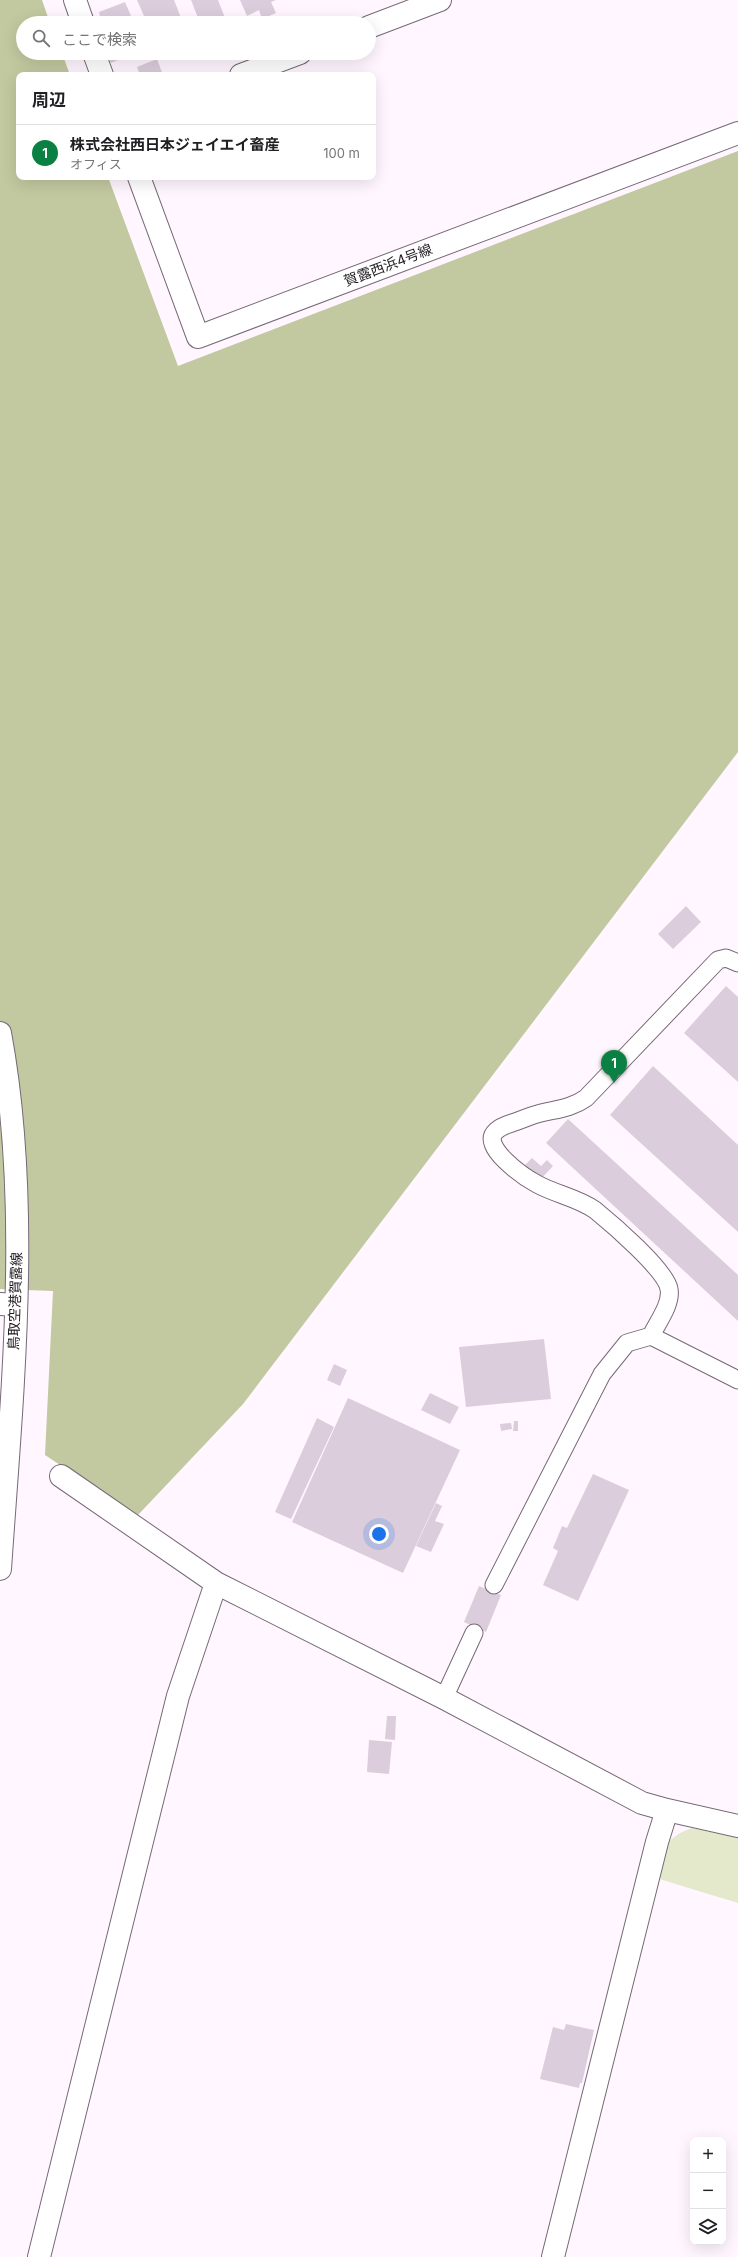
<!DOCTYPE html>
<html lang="ja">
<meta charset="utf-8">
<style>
:root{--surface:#fff;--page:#f6f6f6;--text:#202124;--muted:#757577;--line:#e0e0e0;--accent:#0b8043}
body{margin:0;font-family:Inter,"Noto Sans JP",sans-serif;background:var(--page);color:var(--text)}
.controls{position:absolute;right:12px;bottom:12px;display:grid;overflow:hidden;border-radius:8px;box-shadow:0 4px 16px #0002}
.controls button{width:36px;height:36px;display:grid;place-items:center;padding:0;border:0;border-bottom:1px solid var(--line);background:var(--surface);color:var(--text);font:20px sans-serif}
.you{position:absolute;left:379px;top:1534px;width:14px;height:14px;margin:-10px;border:3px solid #fff;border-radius:50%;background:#1a73e8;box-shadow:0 0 0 6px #1a73e833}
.badge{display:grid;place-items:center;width:26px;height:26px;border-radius:50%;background:var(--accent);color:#fff;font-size:13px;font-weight:700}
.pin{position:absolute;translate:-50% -33px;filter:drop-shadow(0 1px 2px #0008)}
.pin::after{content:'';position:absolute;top:21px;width:14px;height:12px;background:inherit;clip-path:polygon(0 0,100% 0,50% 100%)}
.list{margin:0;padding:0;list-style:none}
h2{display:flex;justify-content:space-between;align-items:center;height:52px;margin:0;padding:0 16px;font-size:17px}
h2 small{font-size:13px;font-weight:400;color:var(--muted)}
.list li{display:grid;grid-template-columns:26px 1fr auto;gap:12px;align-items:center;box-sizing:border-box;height:56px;padding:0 16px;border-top:1px solid var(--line)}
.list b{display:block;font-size:15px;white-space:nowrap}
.list p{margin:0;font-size:13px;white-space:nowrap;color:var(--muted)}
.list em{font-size:13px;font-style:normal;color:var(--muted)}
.icon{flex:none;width:22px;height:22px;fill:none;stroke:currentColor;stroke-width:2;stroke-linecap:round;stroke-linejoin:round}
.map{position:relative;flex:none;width:738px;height:2257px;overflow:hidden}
.search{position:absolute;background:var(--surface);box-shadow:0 4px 16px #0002;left:16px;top:16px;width:360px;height:44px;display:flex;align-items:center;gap:10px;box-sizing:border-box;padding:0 14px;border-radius:22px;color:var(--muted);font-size:15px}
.panel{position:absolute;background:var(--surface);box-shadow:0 4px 16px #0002;left:16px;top:72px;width:360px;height:108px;border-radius:8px}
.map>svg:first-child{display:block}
.green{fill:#e4e9cc}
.forest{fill:#c2c89f}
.building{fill:#dccddc}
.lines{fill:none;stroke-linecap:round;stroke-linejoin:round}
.lane-casing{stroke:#766976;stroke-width:19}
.street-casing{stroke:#766976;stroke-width:24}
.secondary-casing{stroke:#766976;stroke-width:24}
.lane{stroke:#fff;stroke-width:17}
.street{stroke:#fff;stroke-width:22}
.secondary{stroke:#fff;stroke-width:22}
.labels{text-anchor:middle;stroke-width:3.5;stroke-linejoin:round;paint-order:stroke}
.street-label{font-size:14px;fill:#1f1a1f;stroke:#fff}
</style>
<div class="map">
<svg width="738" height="2257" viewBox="0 0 738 2257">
<rect width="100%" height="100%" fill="#fff6ff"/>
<path class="green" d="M692,1828L738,1838V1903L656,1878C665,1849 662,1839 692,1828Z"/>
<path class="forest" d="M0,0H42L50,23H23V53H62L70,75H19V177H108L178,366L738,151V752L243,1404L137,1516L45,1455L53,1291L0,1289Z"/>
<path class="building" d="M137,0H174L183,23H147Z
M191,0H218L227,23H200Z
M240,0H276L271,2L276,13L262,19L259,10L247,16Z
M125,2L134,23H96L101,21L99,12Z
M107,53H134L111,63Z
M157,59L163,75H140L137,67Z
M686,906L701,922L673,949L658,934Z
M726,986L738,997V1082L684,1033Z
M653,1066L738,1145V1232L610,1115Z
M568,1119L738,1275V1321L546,1143Z
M532,1158L541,1166L547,1160L553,1166L540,1180L525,1165Z
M544,1339L551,1399L466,1407L459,1347Z
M334,1364L347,1370L340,1386L327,1380Z
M430,1393L459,1407L450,1424L421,1410Z
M348,1398L460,1450L403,1573L292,1522Z
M317,1418L334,1427L291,1519L275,1512Z
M514,1421H518V1431H513Z
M511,1423L512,1429L501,1431L500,1424Z
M593,1474L629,1490L578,1601L543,1585L558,1551L553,1548L562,1526L567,1528Z
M436,1503L442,1506L435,1521L444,1524L431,1552L416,1546Z
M479,1586L501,1595L486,1632L464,1622Z
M387,1716H396L395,1740L385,1739Z
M369,1740L392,1742L389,1774L367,1772Z
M566,2024L594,2030L582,2083H580L579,2088L540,2079L553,2027L564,2030Z"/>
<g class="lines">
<g class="lane-casing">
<path id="lane" d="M651,1336C657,1323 672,1304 669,1289C666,1270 611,1223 595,1210C578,1198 555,1194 537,1184C524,1177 479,1146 496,1131C501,1126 509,1124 515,1122C524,1119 532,1115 541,1113C558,1109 572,1108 586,1098L718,960L726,958L738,963
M494,1585L602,1374L627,1343L651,1336L738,1380
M444,1698L474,1633"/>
</g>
<g class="street-casing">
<path id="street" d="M75,0L83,23
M369,27L440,0
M94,53L102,75
M241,75L300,53
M139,177L198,337L738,133
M0,1304L16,1305
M61,1476L216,1583L444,1698L642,1803L667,1810L738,1826
M39,2257L178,1696L216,1583
M553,2257L657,1842L667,1810"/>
</g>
<g class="secondary-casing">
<path id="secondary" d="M0,1033C32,1206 12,1394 0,1569"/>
</g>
<use href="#lane" class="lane"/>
<use href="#street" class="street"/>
<use href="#secondary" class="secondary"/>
</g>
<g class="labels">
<g class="street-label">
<text transform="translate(388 265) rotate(-21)" y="5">賀露西浜4号線</text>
<text transform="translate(15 1301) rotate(-88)" y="5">鳥取空港賀露線</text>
</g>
</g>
</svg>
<div class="controls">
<button>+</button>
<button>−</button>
<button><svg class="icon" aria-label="layers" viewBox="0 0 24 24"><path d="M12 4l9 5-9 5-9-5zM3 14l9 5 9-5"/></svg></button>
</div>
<div class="you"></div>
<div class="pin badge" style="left:614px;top:1083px">1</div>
<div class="search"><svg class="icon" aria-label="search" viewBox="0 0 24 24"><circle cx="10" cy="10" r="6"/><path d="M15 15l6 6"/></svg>ここで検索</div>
<section class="panel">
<h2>周辺<small></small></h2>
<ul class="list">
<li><span class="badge">1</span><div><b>株式会社西日本ジェイエイ畜産</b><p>オフィス</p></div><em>100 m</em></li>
</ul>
</section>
</div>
